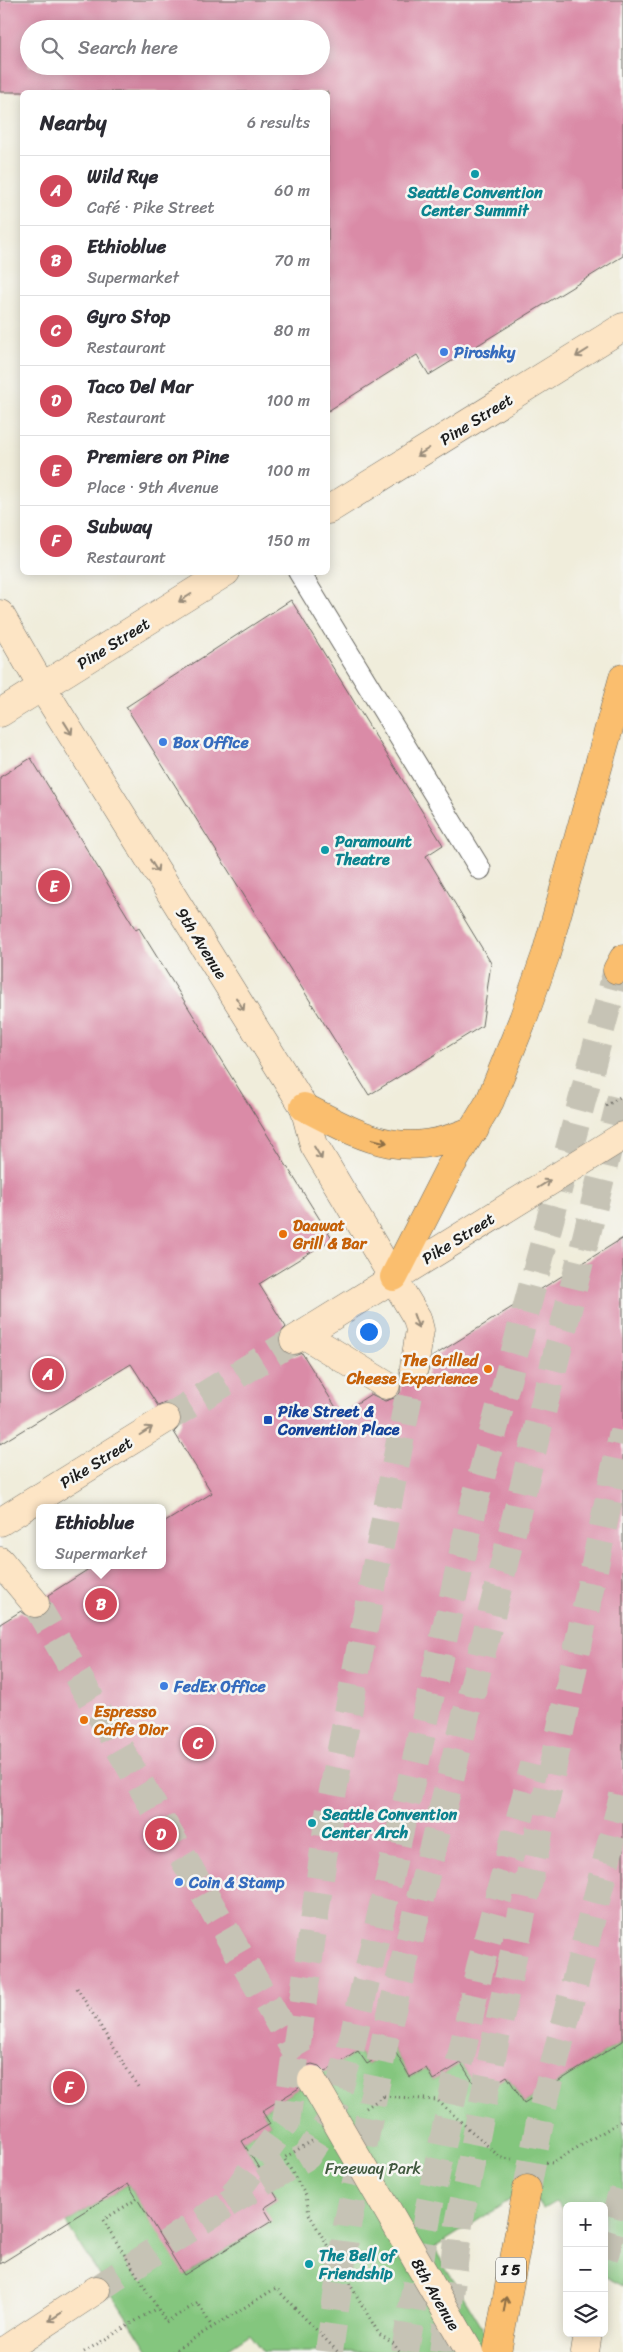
<!DOCTYPE html>
<meta charset="utf-8">
<style>
:root{--surface:#fff;--page:#f2f2f3;--text:#2b2b33;--muted:#7c7c81;--line:#e1e1e2;--accent:#d1495b}
body{margin:0;font-family:Sriracha,sans-serif;background:var(--page);color:var(--text)}
.controls{position:absolute;right:15px;bottom:15px;display:grid;overflow:hidden;border-radius:8px;box-shadow:0 2px 12px #0003}
.controls button{width:45px;height:45px;display:grid;place-items:center;padding:0;border:0;border-bottom:1px solid var(--line);background:var(--surface);color:var(--text);font:25px sans-serif}
.you{position:absolute;left:368px;top:1331px;width:18px;height:18px;margin:-12px;border:4px solid #fff;border-radius:50%;background:#1a73e8;box-shadow:0 0 0 8px #1a73e833}
.badge{display:grid;place-items:center;width:32px;height:32px;border-radius:50%;background:var(--accent);color:#fff;font-size:16px;font-weight:700}
.pin{position:absolute;translate:-50% -50%;border:2px solid #fff;box-shadow:0 1px 5px #0006}
.popup{position:absolute;left:36px;top:1504px;width:130px;height:65px;box-sizing:border-box;display:grid;place-content:center;border-radius:8px;background:var(--surface);filter:drop-shadow(0 1px 4px #0005);font-size:16px;white-space:nowrap;color:var(--muted)}
.popup b{font-size:19px;color:var(--text)}
.popup::after{content:'';position:absolute;left:50%;top:100%;margin-left:-10px;border:10px solid transparent;border-top-color:var(--surface)}
.list{margin:0;padding:0;list-style:none}
h2{display:flex;justify-content:space-between;align-items:center;height:65px;margin:0;padding:0 20px;font-size:21px}
h2 small{font-size:16px;font-weight:400;color:var(--muted)}
.list li{display:grid;grid-template-columns:32px 1fr auto;gap:15px;align-items:center;box-sizing:border-box;height:70px;padding:0 20px;border-top:1px solid var(--line)}
.list b{display:block;font-size:19px;white-space:nowrap}
.list p{margin:0;font-size:16px;white-space:nowrap;color:var(--muted)}
.list em{font-size:16px;font-style:normal;color:var(--muted)}
.icon{flex:none;width:28px;height:28px;fill:none;stroke:currentColor;stroke-width:2;stroke-linecap:round;stroke-linejoin:round}
.map{position:relative;flex:none;width:623px;height:2352px;overflow:hidden}
.search{position:absolute;background:var(--surface);box-shadow:0 2px 12px #0003;left:20px;top:20px;width:310px;height:55px;display:flex;align-items:center;gap:12px;box-sizing:border-box;padding:0 18px;border-radius:28px;color:var(--muted);font-size:19px}
.panel{position:absolute;background:var(--surface);box-shadow:0 2px 12px #0003;left:20px;top:90px;width:310px;height:485px;border-radius:8px}
.map>svg:first-child{display:block}
.green{fill:#84c67e;stroke:#50714d}
.building{fill:#da8ba7;fill-rule:evenodd}
.lines{fill:none;stroke-linecap:round;stroke-linejoin:round}
.secondary-tunnel{stroke:#c6c3b5;stroke-width:28;stroke-dasharray:28 14;stroke-linecap:butt}
.highway-tunnel{stroke:#c6c3b5;stroke-width:28;stroke-dasharray:28 14;stroke-linecap:butt}
.lane-casing{stroke:#66655f;stroke-width:23}
.secondary-casing{stroke:#66655f;stroke-width:29}
.highway-casing{stroke:#66655f;stroke-width:29}
.path{stroke:#66655f;stroke-width:3;stroke-dasharray:1 4;stroke-linecap:butt}
.lane{stroke:#fff;stroke-width:21}
.secondary{stroke:#fde5c5;stroke-width:28}
.highway{stroke:#fabe6e;stroke-width:28}
.secondary-bridge-casing{stroke:#66655f;stroke-width:29;stroke-linecap:butt}
.path-bridge{stroke:#66655f;stroke-width:3;stroke-dasharray:1 4;stroke-linecap:butt}
.secondary-bridge{stroke:#fde5c5;stroke-width:28}
.oneway{stroke:#988b79}
.oneway2{stroke:#8b6d45}
.culture-dot{fill:#0f9aa8;stroke:#f6f6f2;stroke-width:2}
.shop-dot{fill:#3f7fe0;stroke:#f6f6f2;stroke-width:2}
.food-dot{fill:#e8710a;stroke:#f6f6f2;stroke-width:2}
.transit-dot{fill:#1a4fb4;stroke:#f6f6f2;stroke-width:2}
.labels{text-anchor:middle;stroke-width:5;stroke-linejoin:round;paint-order:stroke}
.shield{fill:#f6f6f2;stroke:#5d5d5c;stroke-width:1}
.shield-label{font-size:15px;font-weight:bold;fill:#1c1c1c}
.culture-label{font-size:16px;font-weight:bold;fill:#0d838f;stroke:#f6f6f2;text-anchor:start}
.shop-label{font-size:16px;font-weight:bold;fill:#366cbe;stroke:#f6f6f2;text-anchor:start}
.street-label{font-size:16px;fill:#1c1c1c;stroke:#f6f6f2}
.food-label{font-size:16px;font-weight:bold;fill:#c56008;stroke:#f6f6f2;text-anchor:start}
.transit-label{font-size:16px;font-weight:bold;fill:#164399;stroke:#f6f6f2;text-anchor:start}
.park-label{font-size:16px;fill:#40583e;stroke:#f6f6f2}
</style>
<div class="map">
<svg width="623" height="2352" viewBox="0 0 623 2352">
<rect width="100%" height="100%" fill="#f6f6f2"/>
<filter id="ink" filterUnits="userSpaceOnUse"><feTurbulence type="fractalNoise" baseFrequency=".02" numOctaves="2"/><feDisplacementMap in="SourceGraphic" scale="10" xChannelSelector="R" yChannelSelector="G"/><feConvolveMatrix kernelMatrix="1 2 1 2 8 2 1 2 1" color-interpolation-filters="sRGB"/></filter>
<filter id="wash" filterUnits="userSpaceOnUse"><feTurbulence type="fractalNoise" baseFrequency=".0096" numOctaves="4" result="noise"/><feDisplacementMap in="SourceGraphic" scale="20" xChannelSelector="R" yChannelSelector="G"/><feGaussianBlur stdDeviation="1.12" result="paint"/><feColorMatrix in="noise" values="0 0 0 0 0 0 0 0 0 0 0 0 0 0 0 0 0 1.4 0 .05"/><feComposite in="paint" operator="in"/></filter>
<g filter="url(#wash)">
<rect width="100%" height="100%" fill="#f0eddb"/>
<path class="green" d="M623,2041V2286L604,2276V2206H567V2216L557,2201L543,2209L529,2188L434,2248L497,2352H263L249,2334L222,2352H149L66,2223L128,2184L185,2275L271,2221L264,2208L278,2199L242,2141L270,2124L262,2111L358,2051L367,2064L393,2048L410,2077L426,2068L433,2080L461,2063L480,2093L507,2076L524,2103Z"/>
<g id="blocks">
<path class="building" d="M0,0H623V256L429,375L417,355L328,411V92H0ZM29,29H321V66H29Z
M291,600L443,845L426,856L491,963L482,1026L369,1095L126,707Z
M31,758L136,930L139,928L332,1239L259,1284L286,1327L281,1332L278,1340L281,1349L286,1353L294,1356L302,1353L340,1414L371,1394L385,1401L394,1398L400,1393L401,1376L411,1383L420,1382L426,1377L432,1357L623,1238V2041L524,2103L507,2076L480,2093L461,2063L433,2080L426,2068L410,2077L393,2048L367,2064L358,2051L325,2072L319,2066L312,2064L305,2066L298,2073L296,2081L299,2088L262,2111L270,2124L242,2141L278,2199L264,2208L272,2221L184,2275L128,2184L0,2264V1624L21,1611L30,1618H38L45,1615L50,1608L48,1595L95,1565H162V1524L212,1493L174,1432L180,1426L182,1418L179,1411L173,1405L165,1403L158,1406L131,1364L0,1444V777Z"/>
</g>
</g>
<g filter="url(#ink)">
<use href="#blocks" fill-opacity="0" stroke="#66655f" stroke-width="1"/>
<g class="lines">
<path class="secondary-tunnel" d="M166,1419L294,1340
M35,1603L299,2057
M604,2258L623,2188
M96,2290L227,2204L286,2123L330,1807L414,1368"/>
<path class="highway-tunnel" d="M527,2189L542,2111L623,1796
M227,2204L307,2156L330,2120L350,2051L474,1504L617,970
M329,2352L347,2226L387,2030L623,1090
M405,2352L428,2212L480,1967L534,1765
M443,2352L459,2224L493,2052L623,1431"/>
<g class="lane-casing">
<path id="lane" d="M299,572L480,869"/>
</g>
<g class="secondary-casing">
<path id="secondary" d="M328,510L623,327
M0,614L42,687L304,1107L314,1145L417,1318L420,1330L414,1368
M0,713L226,572
M303,1334L386,1385
M294,1340L623,1136
M0,1522L166,1419
M0,1561L35,1603
M2,2352L96,2290
M585,2352L588,2333"/>
</g>
<g class="highway-casing">
<path id="highway" d="M617,970L623,959
M304,1107C368,1140 403,1161 475,1129
M394,1277L448,1171L490,1101L523,1019L546,954L623,678
M497,2352L527,2189"/>
</g>
<path class="path" d="M606,1106L623,1095
M77,1988L138,2087
M384,2096L437,2100L501,2158L512,2159
M546,2162L552,2163L623,2120
M137,2199L103,2220L166,2322L198,2303L212,2327
M84,2352L157,2308
M172,2352L276,2288L291,2304"/>
<use href="#lane" class="lane"/>
<use href="#secondary" class="secondary"/>
<use href="#highway" class="highway"/>
<g class="secondary-bridge-casing">
<path id="secondary-bridge" d="M312,2080L470,2352"/>
</g>
<path class="path-bridge" d="M366,2108L384,2096
M312,2141L284,2158L306,2196L309,2214L379,2334L394,2344L399,2352
M291,2304L338,2352"/>
<use href="#secondary-bridge" class="secondary-bridge"/>
</g>
<defs><path id="oneway-shaft" d="M-6 0H5M1.5-3L5.5 0L1.5 3" fill="none" stroke-width="1.6" stroke-linecap="round" stroke-linejoin="round" transform="scale(1.25)"/></defs>
<g class="oneway">
<use href="#oneway-shaft" transform="translate(582 353) rotate(148)"/>
<use href="#oneway-shaft" transform="translate(423 452) rotate(148)"/>
<use href="#oneway-shaft" transform="translate(185 598) rotate(148)"/>
<use href="#oneway-shaft" transform="translate(68 728) rotate(58)"/>
<use href="#oneway-shaft" transform="translate(154 866) rotate(58)"/>
<use href="#oneway-shaft" transform="translate(240 1004) rotate(58)"/>
<use href="#oneway-shaft" transform="translate(318 1153) rotate(59)"/>
<use href="#oneway-shaft" transform="translate(544 1184) rotate(-32)"/>
<use href="#oneway-shaft" transform="translate(416 1321) rotate(70)"/>
<use href="#oneway-shaft" transform="translate(146 1431) rotate(-32)"/>
<use href="#oneway-shaft" transform="translate(55 2317) rotate(147)"/>
</g>
<g class="oneway2">
<use href="#oneway-shaft" transform="translate(380 1141) rotate(13)"/>
<use href="#oneway-shaft" transform="translate(505 2304) rotate(-81)"/>
</g>
</g>
<g class="culture-dot">
<circle cx="475" cy="174" r="5"/>
<circle cx="325" cy="850" r="5"/>
<circle cx="312" cy="1823" r="5"/>
<circle cx="309" cy="2264" r="5"/>
</g>
<g class="shop-dot">
<circle cx="444" cy="352" r="5"/>
<circle cx="163" cy="742" r="5"/>
<circle cx="164" cy="1686" r="5"/>
<circle cx="179" cy="1882" r="5"/>
</g>
<g class="food-dot">
<circle cx="283" cy="1234" r="5"/>
<circle cx="488" cy="1369" r="5"/>
<circle cx="84" cy="1720" r="5"/>
</g>
<rect class="transit-dot" x="263" y="1415" width="10" height="10" rx="2.5"/>
<g class="labels">
<rect class="shield" x="496" y="2257.5" width="30" height="25" rx="4"/>
<g class="shield-label">
<text x="511" y="2275">I 5</text>
</g>
<g class="culture-label">
<text x="475" y="198" text-anchor="middle">Seattle Convention<tspan x="475" dy="18">Center Summit</tspan></text>
<text x="335" y="847">Paramount<tspan x="335" dy="18">Theatre</tspan></text>
<text x="322" y="1820">Seattle Convention<tspan x="322" dy="18">Center Arch</tspan></text>
<text x="319" y="2261">The Bell of<tspan x="319" dy="18">Friendship</tspan></text>
</g>
<g class="shop-label">
<text x="454" y="358">Piroshky</text>
<text x="173" y="748">Box Office</text>
<text x="174" y="1692">FedEx Office</text>
<text x="189" y="1888">Coin &amp; Stamp</text>
</g>
<g class="street-label">
<text transform="translate(476 419) rotate(-32)" y="6">Pine Street</text>
<text transform="translate(113 643) rotate(-32)" y="6">Pine Street</text>
<text transform="translate(202 943) rotate(58)" y="6">9th Avenue</text>
<text transform="translate(458 1238) rotate(-32)" y="6">Pike Street</text>
<text transform="translate(96 1462) rotate(-32)" y="6">Pike Street</text>
<text transform="translate(436 2294) rotate(60)" y="6">8th Avenue</text>
</g>
<g class="food-label">
<text x="293" y="1231">Daawat<tspan x="293" dy="18">Grill &amp; Bar</tspan></text>
<text x="478" y="1366" text-anchor="end">The Grilled<tspan x="478" dy="18">Cheese Experience</tspan></text>
<text x="94" y="1717">Espresso<tspan x="94" dy="18">Caffe Dior</tspan></text>
</g>
<g class="transit-label">
<text x="278" y="1417">Pike Street &amp;<tspan x="278" dy="18">Convention Place</tspan></text>
</g>
<g class="park-label">
<text x="373" y="2174">Freeway Park</text>
</g>
</g>
</svg>
<div class="controls">
<button>+</button>
<button>−</button>
<button><svg class="icon" aria-label="layers" viewBox="0 0 24 24"><path d="M12 4l9 5-9 5-9-5zM3 14l9 5 9-5"/></svg></button>
</div>
<div class="you"></div>
<div class="pin badge" style="left:48px;top:1374px">A</div>
<div class="pin badge" style="left:101px;top:1604px">B</div>
<div class="popup"><b>Ethioblue</b>Supermarket</div>
<div class="pin badge" style="left:198px;top:1743px">C</div>
<div class="pin badge" style="left:161px;top:1834px">D</div>
<div class="pin badge" style="left:54px;top:886px">E</div>
<div class="pin badge" style="left:69px;top:2087px">F</div>
<div class="search"><svg class="icon" aria-label="search" viewBox="0 0 24 24"><circle cx="10" cy="10" r="6"/><path d="M15 15l6 6"/></svg>Search here</div>
<section class="panel">
<h2>Nearby<small>6 results</small></h2>
<ul class="list">
<li><span class="badge">A</span><div><b>Wild Rye</b><p>Café · Pike Street</p></div><em>60 m</em></li>
<li><span class="badge">B</span><div><b>Ethioblue</b><p>Supermarket</p></div><em>70 m</em></li>
<li><span class="badge">C</span><div><b>Gyro Stop</b><p>Restaurant</p></div><em>80 m</em></li>
<li><span class="badge">D</span><div><b>Taco Del Mar</b><p>Restaurant</p></div><em>100 m</em></li>
<li><span class="badge">E</span><div><b>Premiere on Pine</b><p>Place · 9th Avenue</p></div><em>100 m</em></li>
<li><span class="badge">F</span><div><b>Subway</b><p>Restaurant</p></div><em>150 m</em></li>
</ul>
</section>
</div>
